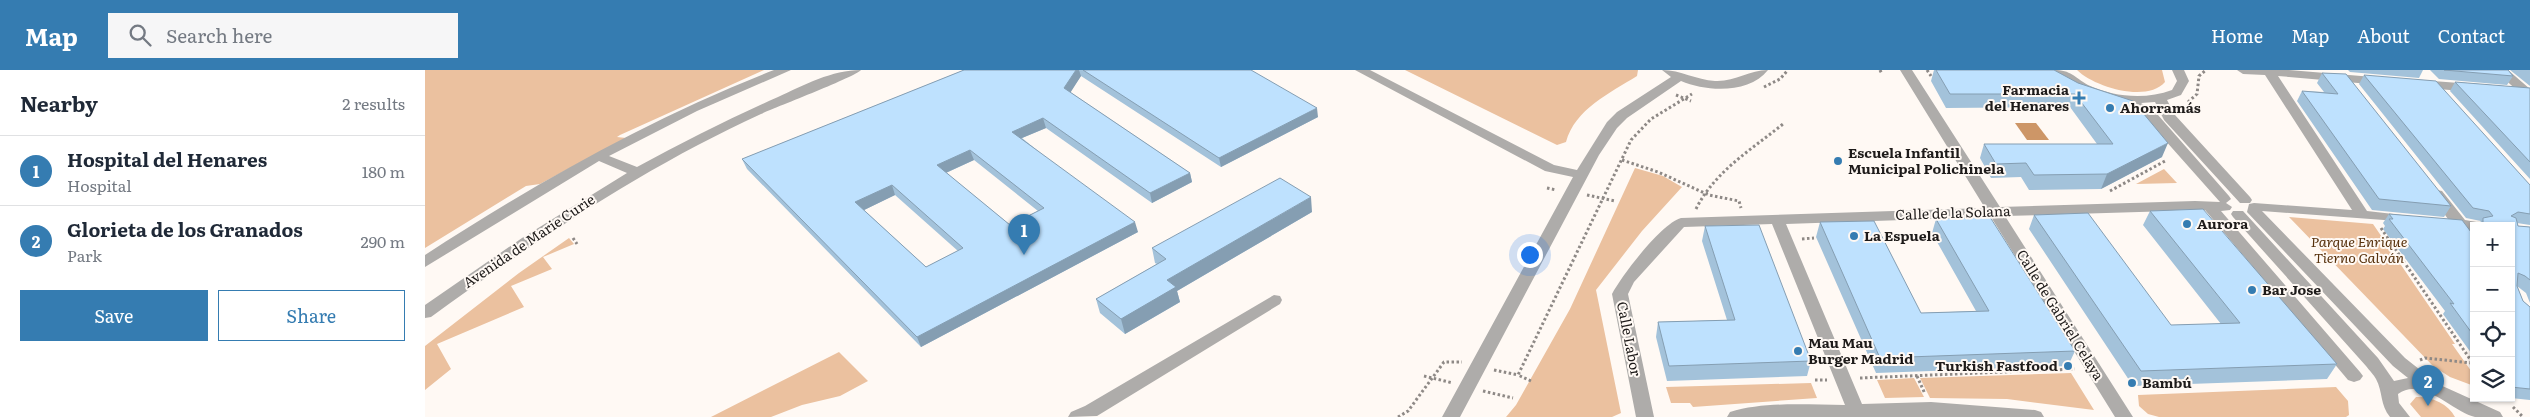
<!DOCTYPE html>
<meta charset="utf-8">
<style>
:root{--surface:#fff;--page:#f6f6f7;--text:#1f2937;--muted:#747a83;--line:#e0e1e3;--accent:#357cb1}
body{margin:0;font-family:Literata,serif;background:var(--page);color:var(--text)}
.controls{position:absolute;right:15px;bottom:15px;display:grid;overflow:hidden;border-radius:0px;box-shadow:0 1px 4px #0004}
.controls button{width:45px;height:45px;display:grid;place-items:center;padding:0;border:0;border-bottom:1px solid var(--line);background:var(--surface);color:var(--text);font:25px sans-serif}
.you{position:absolute;left:1104px;top:184px;width:18px;height:18px;margin:-12px;border:4px solid #fff;border-radius:50%;background:#1a73e8;box-shadow:0 0 0 8px #1a73e833}
.badge{display:grid;place-items:center;width:32px;height:32px;border-radius:50%;background:var(--accent);color:#fff;font-size:16px;font-weight:700}
.pin{position:absolute;translate:-50% -41px;filter:drop-shadow(0 1px 2px #0008)}
.pin::after{content:'';position:absolute;top:26px;width:18px;height:15px;background:inherit;clip-path:polygon(0 0,100% 0,50% 100%)}
.list{margin:0;padding:0;list-style:none}
h2{display:flex;justify-content:space-between;align-items:center;height:65px;margin:0;padding:0 20px;font-size:21px}
h2 small{font-size:16px;font-weight:400;color:var(--muted)}
.list li{display:grid;grid-template-columns:32px 1fr auto;gap:15px;align-items:center;box-sizing:border-box;height:70px;padding:0 20px;border-top:1px solid var(--line)}
.list b{display:block;font-size:19px;white-space:nowrap}
.list p{margin:0;font-size:16px;white-space:nowrap;color:var(--muted)}
.list em{font-size:16px;font-style:normal;color:var(--muted)}
.actions{display:flex;gap:10px;padding:15px 20px}
.actions a{flex:1;padding:11px 0;border:1px solid var(--accent);border-radius:0px;text-align:center;font-size:18px;color:var(--accent)}
.actions .main{background:var(--accent);color:#fff}
.icon{flex:none;width:28px;height:28px;fill:none;stroke:currentColor;stroke-width:2;stroke-linecap:round;stroke-linejoin:round}
.map{position:relative;flex:none;width:2105px;height:347px;overflow:hidden}
header{display:flex;align-items:center;gap:30px;box-sizing:border-box;height:70px;padding:0 25px;background:var(--accent);color:#fff}
header strong{font-size:24px}
nav{display:flex;gap:28px;margin-inline-start:auto;font-size:18px}
.search{width:350px;height:45px;background:var(--page);display:flex;align-items:center;gap:12px;box-sizing:border-box;padding:0 18px;border-radius:0px;color:var(--muted);font-size:19px}
main{display:flex}
aside{flex:1;background:var(--surface)}
.map>svg:first-child{display:block}
.green{fill:#ebc19f}
.water{fill:#cd9667}
.lines{fill:none;stroke-linecap:round;stroke-linejoin:round}
.path{stroke:#8e8986;stroke-width:3;stroke-dasharray:2.5 2.5;stroke-linecap:butt}
.minor{fill:#aeacaa;fill-rule:evenodd}
.wall{fill:#a3c2da;fill-rule:evenodd}
.shaded-wall{fill:#859eb2}
.building{fill:#bee1fe;stroke:#859eb2;fill-rule:evenodd}
.poi-dot{fill:#357cb1;stroke:#fff9f4;stroke-width:2}
.labels{text-anchor:middle;stroke-width:4;stroke-linejoin:round;paint-order:stroke}
.poi-label{font-size:14px;font-weight:bold;fill:#1e1b1a;stroke:#fff9f4;text-anchor:start}
.street-label{font-size:14px;fill:#1e1b1a;stroke:#fff9f4}
.park-label{font-size:14px;font-style:italic;fill:#57310c;stroke:#fff9f4}
</style>
<header>
<strong>Map</strong>
<div class="search"><svg class="icon" aria-label="search" viewBox="0 0 24 24"><circle cx="10" cy="10" r="6"/><path d="M15 15l6 6"/></svg>Search here</div>
<nav><a>Home</a><a>Map</a><a>About</a><a>Contact</a></nav>
</header>
<main>
<aside>
<h2>Nearby<small>2 results</small></h2>
<ul class="list">
<li><span class="badge">1</span><div><b>Hospital del Henares</b><p>Hospital</p></div><em>180 m</em></li>
<li><span class="badge">2</span><div><b>Glorieta de los Granados</b><p>Park</p></div><em>290 m</em></li>
</ul>
<div class="actions"><a class="main">Save</a><a>Share</a></div>
</aside>
<div class="map">
<svg width="2105" height="347" viewBox="0 0 2105 347">
<rect width="100%" height="100%" fill="#fff9f4"/>
<path class="green" d="M0,0H339L195,65L192,67L201,68L115,114L101,116L0,178Z
M980,0H1213L1212,6C1185,23 1150,39 1141,72L1132,75Z
M1652,0H1737L1740,12C1722,33 1669,17 1652,0Z
M1210,98L1238,106L1257,117L1217,161L1171,220L1196,343L1187,347H1081L1091,335L1145,239Z
M1739,99L1752,113L1711,114Z
M1864,147L1948,154L2030,274H2027L2049,305V316L2025,307L2008,296Z
M144,168L149,174L118,187L127,199L86,216L99,237L12,274L26,299L0,320V276L94,203Z
M414,282L443,311L415,326L377,335L346,347H286Z
M1646,303L1669,340L1582,329L1505,328L1495,308Z
M1489,308L1499,327L1460,328L1452,310Z
M1386,313L1392,328L1268,337L1265,333H1246L1241,317Z
M1911,317L1923,331L1924,345L1921,347H1734L1723,344L1714,336L1713,325Z
M1991,327C2005,326 2023,333 2030,347H1996L1985,334Z"/>
<path class="water" d="M1590,53H1611L1624,70H1602Z"/>
<g class="lines">
<path class="path" d="M1455,0L1457,4
M1502,0L1506,6
M1339,17L1355,9L1363,0
M1251,25L1266,31
M1763,32L1772,24L1774,6L1781,0
M1197,90L1233,102L1284,125L1314,131L1316,138
M1122,118L1131,120
M1685,121L1740,91
M1162,125L1190,131
M1271,139C1290,101 1326,80 1358,54
M1956,158L2049,295
M148,168L152,174
M1377,169L1389,168
M1995,290L2000,288L2047,293
M1069,300L1093,305
M999,306L1028,313
M1492,306L1500,324
M1435,308L1650,299
M1390,310H1402
M1106,311L1093,305L1206,70L1226,49L1267,24
M1058,321L1088,328
M2088,337L2098,347
M973,347L983,341L1019,292H1037"/>
<path class="minor" d="M349,0H366L272,41L184,86L212,97C258,72 305,48 353,27C379,15 407,0 436,0C430,7 351,37 336,44C218,98 110,171 6,247L0,248V235L97,168L202,103L174,91L0,197V185C111,113 225,48 349,0Z
M930,0H945L1129,95L1152,100L1182,52L1192,42L1246,7L1237,0C1256,0 1271,10 1290,11C1310,12 1324,0 1343,0C1324,24 1282,22 1256,11L1202,48L1192,58L1174,85L1035,347H1017L1148,107L1120,101Z
M1475,0H1487L1575,137L1770,131L1795,132L1723,51C1715,44 1704,36 1694,32C1670,22 1647,24 1629,0C1646,0 1649,7 1663,15C1689,27 1720,30 1747,20L1752,11L1747,0H1759L1764,11L1756,25L1742,30L1750,45L1825,127L1827,130L1825,133H1815L1739,50L1730,32L1716,33L1733,45L1804,126L1806,129L1801,133L1807,137L1805,140L1796,141L1935,302L1938,306L1935,310L1929,312L1923,310L1780,140L1580,146L1708,347H1690L1566,147L1361,154L1437,334L1506,332L1610,340L1616,342L1619,347H1302L1305,342C1341,331 1383,335 1420,335L1347,154L1259,157L1209,212L1203,224L1229,347H1211L1187,224C1197,205 1237,153 1256,148L1560,138Z
M1812,0H1864L1960,8L1962,11L1960,14L1956,15L1853,6L1942,141L1986,146L1988,149L1986,152L1837,141L1980,288L2013,314L2075,342L2078,347C2069,347 2058,347 2050,347C2028,342 1997,306 1973,324L1974,333L1985,347H1965C1955,335 1958,322 1951,309C1949,305 1944,300 1941,296L1808,147L1806,144L1808,141H1818L1953,288L1969,311L1983,308L1968,296L1822,142L1824,134L1829,133L1927,140L1840,5L1818,4Z
M2070,0H2083L2105,19V30L2101,29Z
M1994,10L2048,14L2054,18L2048,22L1990,17L1988,14Z
M2012,120L2017,121L2040,150L2057,153L2059,156H2049V177L2044,175L2031,158L2016,156L2014,153L2016,150L2023,149L2005,124Z
M849,225L855,226L857,230L855,234L672,346L643,347L646,342L660,336Z"/>
</g>
<path class="wall" d="M539,0H826L893,47L796,97L656,6L645,22L765,103L767,112L727,133L621,58L597,68L713,162L496,277L322,99L317,89ZM549,90L613,141L585,155L521,103ZM470,125L533,181L501,197L439,140Z
M1509,0H1629L1737,87L1676,119L1604,120L1596,107L1566,108L1555,88L1559,74H1672L1645,37L1521,38L1506,11Z
M1923,0H1998L1994,8L1925,2Z
M2005,0H2083L2088,6L2082,15L2014,9Z
M2085,0H2105V16Z
M1897,3L2026,136L2019,147L1947,140L1872,31L1877,21L1899,22L1892,13Z
M1939,5L2105,115V155L2092,153L2093,156L2105,157V233L2101,223L2092,216L2098,231L2105,237V330L2086,328V156H2052L2056,151L2041,148L1934,14Z
M2030,12L2105,18V109L2025,21Z
M1725,141L1912,294L1902,309L1708,316L1604,159L1609,145L1746,255L1796,254L1718,155Z
M887,142L752,221L755,232L700,264L675,243L671,229L732,194L730,193L727,178Z
M1964,144L2049,166V287L2018,244L2020,241L1958,159L1960,156L1958,153Z
M1511,149L1650,281L1643,296L1451,303L1391,167L1395,152L1496,243L1551,241L1507,163Z
M1280,156L1386,291L1382,306L1242,311L1231,267L1233,252L1302,250L1277,171Z"/>
<path class="shaded-wall" d="M651,0H654L656,6L642,28L639,18Z
M892,38L893,47L796,97L794,88Z
M618,48L621,58L590,71L587,62Z
M1743,73L1737,87L1676,119L1682,104Z
M545,80L549,90L516,105L512,95Z
M765,103L767,112L727,133L725,123Z
M467,115L470,125L435,142L430,132Z
M886,127L887,142L752,221L755,232L700,264L696,249L742,210Z
M710,152L713,162L496,277L492,267Z"/>
<path class="building" d="M539,0H651L639,18L765,103L725,123L618,48L587,62L710,152L492,267L317,89ZM545,80L619,138L585,155L512,95ZM467,115L538,178L501,197L430,132Z
M658,0H826L892,38L794,88Z
M1511,0H1629L1653,13L1708,31L1743,73L1682,104L1609,105L1601,93L1571,94L1559,74H1688L1650,24H1525Z
M2019,0H2083L2088,6Z
M1897,3L1921,4L2026,136L1954,129L1877,21L1913,24Z
M1939,5L2011,11L2105,115V144L2093,142L2086,146L2091,148L2093,156L2105,157V210L2100,206L2093,203L2092,216L2098,231L2105,237V319L2086,317V156H2058V148L2068,146L2064,141L2048,138Z
M2030,12L2105,18V92Z
M855,108L886,127L742,210L751,217L696,249L671,229L741,189L727,178Z
M1778,139L1912,294L1716,301L1609,145L1663,143L1746,255L1815,253L1725,141Z
M1964,144L2037,150L2049,166V266L2025,233L2029,234L1964,149H1968Z
M1565,147L1650,281L1455,288L1395,152L1449,151L1496,243L1564,241L1511,149Z
M1334,155L1386,291L1244,296L1233,252L1310,250L1280,156Z"/>
<g class="poi-dot">
<path d="M1651.5 20.5h5v5h5v5h-5v5h-5v-5h-5v-5h5z"/>
<circle cx="1685" cy="38" r="5"/>
<circle cx="1413" cy="91" r="5"/>
<circle cx="1762" cy="154" r="5"/>
<circle cx="1429" cy="166" r="5"/>
<circle cx="1827" cy="220" r="5"/>
<circle cx="1373" cy="281" r="5"/>
<circle cx="1643" cy="296" r="5"/>
<circle cx="1707" cy="313" r="5"/>
</g>
<g class="labels">
<g class="poi-label">
<text x="1644" y="25" text-anchor="end">Farmacia<tspan x="1644" dy="16">del Henares</tspan></text>
<text x="1695" y="43">Ahorramás</text>
<text x="1423" y="88">Escuela Infantil<tspan x="1423" dy="16">Municipal Polichinela</tspan></text>
<text x="1772" y="159">Aurora</text>
<text x="1439" y="171">La Espuela</text>
<text x="1837" y="225">Bar Jose</text>
<text x="1383" y="278">Mau Mau<tspan x="1383" dy="16">Burger Madrid</tspan></text>
<text x="1633" y="301" text-anchor="end">Turkish Fastfood</text>
<text x="1717" y="318">Bambú</text>
</g>
<g class="street-label">
<text transform="translate(1528 143) rotate(-2)" y="5">Calle de la Solana</text>
<text transform="translate(104 171) rotate(-34)" y="5">Avenida de Marie Curie</text>
<text transform="translate(1635 245) rotate(58)" y="5">Calle de Gabriel Celaya</text>
<text transform="translate(1204 269) rotate(79)" y="5">Calle Labor</text>
</g>
<g class="park-label">
<text x="1934" y="177">Parque Enrique<tspan x="1934" dy="16">Tierno Galván</tspan></text>
</g>
</g>
</svg>
<div class="controls">
<button>+</button>
<button>−</button>
<button><svg class="icon" aria-label="locate" viewBox="0 0 24 24"><circle cx="12" cy="12" r="6"/><path d="M12 2v4M12 18v4M2 12h4M18 12h4"/></svg></button>
<button><svg class="icon" aria-label="layers" viewBox="0 0 24 24"><path d="M12 4l9 5-9 5-9-5zM3 14l9 5 9-5"/></svg></button>
</div>
<div class="you"></div>
<div class="pin badge" style="left:599px;top:185px">1</div>
<div class="pin badge" style="left:2003px;top:336px">2</div>
</div>
</main>
